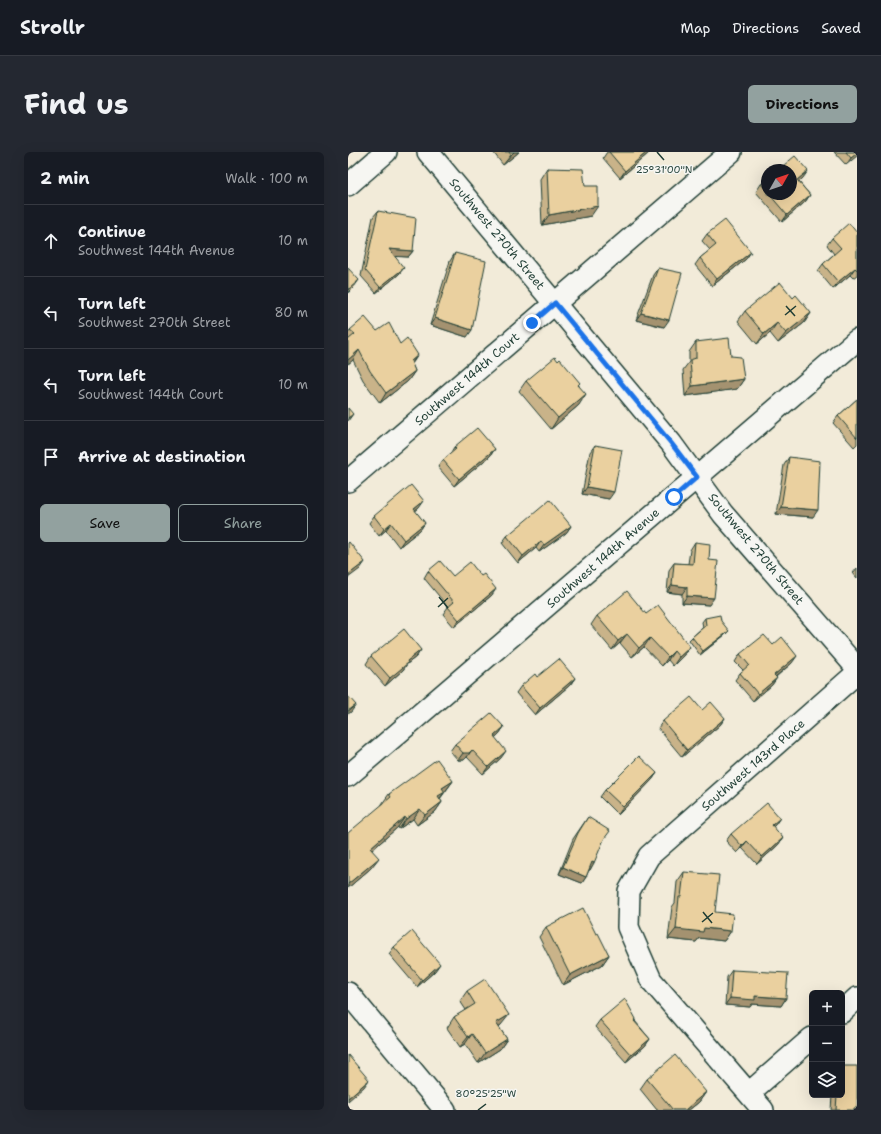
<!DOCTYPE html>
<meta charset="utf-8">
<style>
:root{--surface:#171b24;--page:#242831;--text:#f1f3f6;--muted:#9ea1a6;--line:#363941;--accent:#92a19f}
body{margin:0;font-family:"Shantell Sans",sans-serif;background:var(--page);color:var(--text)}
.controls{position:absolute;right:12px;bottom:12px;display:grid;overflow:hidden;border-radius:6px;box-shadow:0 4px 16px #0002}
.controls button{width:36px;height:36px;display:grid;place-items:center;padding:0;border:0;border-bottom:1px solid var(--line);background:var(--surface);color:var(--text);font:20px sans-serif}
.compass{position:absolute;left:413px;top:12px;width:36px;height:36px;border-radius:50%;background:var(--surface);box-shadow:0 4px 16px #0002;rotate:50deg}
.stop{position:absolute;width:12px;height:12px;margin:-9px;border:3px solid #1a73e8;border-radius:50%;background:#fff}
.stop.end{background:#1a73e8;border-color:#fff;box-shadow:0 1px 4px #0008}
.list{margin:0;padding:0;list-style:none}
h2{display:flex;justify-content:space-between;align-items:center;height:52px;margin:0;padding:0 16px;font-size:17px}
h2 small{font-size:13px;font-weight:400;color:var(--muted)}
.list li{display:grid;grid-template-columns:26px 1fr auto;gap:12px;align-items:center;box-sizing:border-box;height:72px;padding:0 16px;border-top:1px solid var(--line)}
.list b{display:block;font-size:15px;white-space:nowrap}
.list p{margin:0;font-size:13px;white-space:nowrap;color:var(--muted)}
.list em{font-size:13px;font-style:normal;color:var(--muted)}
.actions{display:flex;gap:8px;padding:12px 16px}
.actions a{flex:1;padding:9px 0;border:1px solid var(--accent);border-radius:6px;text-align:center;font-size:14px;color:var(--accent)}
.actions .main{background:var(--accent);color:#111}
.icon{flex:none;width:22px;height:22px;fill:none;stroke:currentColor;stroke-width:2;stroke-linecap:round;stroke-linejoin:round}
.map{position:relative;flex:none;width:509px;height:958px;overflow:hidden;border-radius:6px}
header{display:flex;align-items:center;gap:24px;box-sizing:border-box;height:56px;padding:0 20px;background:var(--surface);border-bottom:1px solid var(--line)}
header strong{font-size:19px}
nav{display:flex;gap:22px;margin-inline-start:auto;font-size:14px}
.intro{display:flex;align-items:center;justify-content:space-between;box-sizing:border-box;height:96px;padding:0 24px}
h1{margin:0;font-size:28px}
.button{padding:10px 18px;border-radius:6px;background:var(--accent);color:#111;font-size:14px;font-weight:700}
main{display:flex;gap:24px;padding:0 24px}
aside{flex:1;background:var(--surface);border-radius:6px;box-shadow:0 4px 16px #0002}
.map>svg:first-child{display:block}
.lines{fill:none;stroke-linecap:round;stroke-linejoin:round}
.minor-casing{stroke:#1f3d34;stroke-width:24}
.minor{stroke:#f6f6f2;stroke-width:21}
.wall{fill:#c9b389;stroke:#1f3d34}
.shaded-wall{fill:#a4926f;stroke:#1f3d34}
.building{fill:#ead09f;stroke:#1f3d34}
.route{stroke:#1a73e8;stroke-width:5}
.ticks{fill:none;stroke:#1f3d34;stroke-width:1.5}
.labels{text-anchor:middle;stroke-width:3;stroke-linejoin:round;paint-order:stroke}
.street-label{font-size:12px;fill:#1f3d34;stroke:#f6f6f2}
.ticks-label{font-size:10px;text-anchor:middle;fill:#1f3d34;stroke:#f6f6f2;stroke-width:3;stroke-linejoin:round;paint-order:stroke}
</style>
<header>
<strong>Strollr</strong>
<nav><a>Map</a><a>Directions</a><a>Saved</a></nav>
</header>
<div class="intro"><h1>Find us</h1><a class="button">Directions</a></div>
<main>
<aside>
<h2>2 min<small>Walk · 100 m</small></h2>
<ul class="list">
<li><svg class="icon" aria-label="ahead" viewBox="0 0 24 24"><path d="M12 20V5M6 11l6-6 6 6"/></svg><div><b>Continue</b><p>Southwest 144th Avenue</p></div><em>10 m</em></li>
<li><svg class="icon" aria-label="left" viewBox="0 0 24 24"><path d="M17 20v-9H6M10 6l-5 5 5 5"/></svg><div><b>Turn left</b><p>Southwest 270th Street</p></div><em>80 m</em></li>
<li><svg class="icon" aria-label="left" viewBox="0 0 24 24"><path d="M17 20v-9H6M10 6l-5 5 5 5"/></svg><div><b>Turn left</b><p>Southwest 144th Court</p></div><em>10 m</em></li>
<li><svg class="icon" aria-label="arrive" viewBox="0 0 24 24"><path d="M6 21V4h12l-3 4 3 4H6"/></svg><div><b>Arrive at destination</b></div></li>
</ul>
<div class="actions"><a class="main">Save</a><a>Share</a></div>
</aside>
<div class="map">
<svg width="509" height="958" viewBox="0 0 509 958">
<rect width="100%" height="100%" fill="#f2ebd9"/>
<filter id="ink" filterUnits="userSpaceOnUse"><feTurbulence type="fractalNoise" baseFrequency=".025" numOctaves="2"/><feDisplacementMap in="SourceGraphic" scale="8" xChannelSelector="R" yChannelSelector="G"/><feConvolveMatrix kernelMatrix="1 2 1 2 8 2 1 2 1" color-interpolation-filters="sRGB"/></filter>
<g filter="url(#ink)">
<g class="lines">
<g class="minor-casing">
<path id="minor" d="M80,0L323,291L375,362L509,516
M0,33L38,0
M0,329L383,0
M0,624L509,188
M0,841L97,958
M494,860L509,846
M401,941L464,886
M415,958L303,828L280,775L281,739L301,704L509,521"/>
</g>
<use href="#minor" class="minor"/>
</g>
<path class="wall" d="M145,0H171L155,13Z
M259,0H302L272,26L255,6Z
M486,0H509L498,13Z
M199,16L237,34L243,64L194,73L192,27Z
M443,18L455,26L451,30L462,43L457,50L434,70L408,40L413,32L419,28V42H443Z
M30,59L65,99L60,105L47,104L51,122L28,141L13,124L25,65Z
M509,81V123L505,126L502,123L485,137L470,119L475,112L486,102L479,93L484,86Z
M359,82L398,107L364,134L347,113L352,106L362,98L354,89Z
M107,101L119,185L82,173L102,109Z
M310,116L316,175L288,168L305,123Z
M445,146L463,161L456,171L430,191L422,181L409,192L390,169L397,159Z
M2,178L29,179L52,192L70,203L64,212L67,219L60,229L32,251L15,228L5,208L0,212V181Z
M348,190L383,204L396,227L389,237L337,244L335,218L341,210V200Z
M178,229L231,233V253L203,277L171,239Z
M509,247V292L506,295L485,271L490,264Z
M247,293L261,347L234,342L242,300Z
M106,295L147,297L142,304L106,334L90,315L95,308L102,302Z
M441,305L465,365L428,362L436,313Z
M71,356L67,359L77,371L72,378L51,395L38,378L31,384L21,371L26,364Z
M223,374L218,381L191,400L188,396L170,411L154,391L159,384Z
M347,390L361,408V453L334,451V442L319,440L321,418L326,411L340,412L342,398Z
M509,416V426L505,421Z
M80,419L105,424L144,443L106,475L95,462L100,455L76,426Z
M298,462L342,495L335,504L325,514L320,508L314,514L296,495L284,505L272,491L264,498L243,473L249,464Z
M357,466L378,482L352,503L341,488L344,485L355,475L354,470Z
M425,493L444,511L428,525L424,533L405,549L387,528L392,521L395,518L387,510L392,502Z
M73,498L68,505L59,512L55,518L37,534L18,512L23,504Z
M189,525L227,526L222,533L187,563L168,541L173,534Z
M354,558L377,566L372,573L334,605L310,576L315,569Z
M156,575L151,582L147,586L153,606L135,622L119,605L116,608H110L102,599L107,592Z
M309,621L304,628L270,663L252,645L257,638Z
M105,629L92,647L94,650L87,660L69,673L65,667L51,677L50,675L24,698L23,716L0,736L34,652L41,642Z
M240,665L256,687L242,718H241L238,725L234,731L211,722L225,687Z
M427,673L425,675L435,686L430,693L409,712L394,696L389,701L378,689L383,682Z
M336,720L367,760L383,779L376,789L351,786L348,790L320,787L324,755L327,751L329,730Z
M198,775L248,782L261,803L254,813L215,833L191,785Z
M46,795L87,819L69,835L41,802Z
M384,818L438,846L433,854L404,852L402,855L377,853L379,825Z
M119,839L153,873L151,875L159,887L152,897L130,911L117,892L112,895L99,876L106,865L118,858L112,849Z
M288,867L287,869L302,887L297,894L278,910L247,875L252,868Z
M299,927L358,940L351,950L341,958H309L292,937Z
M484,943H494L509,958H483Z"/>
<path class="shaded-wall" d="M166,0H171L155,13L163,3Z
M299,0H302L272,26L277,19Z
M509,1V4L498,13L503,6Z
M460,19L455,26L444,36L449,28Z
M462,43L457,50L434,70L439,63Z
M250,54L243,64L194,73L201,63Z
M41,97L65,99L60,105L37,104Z
M403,100L398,107L364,134L369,127Z
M56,116L51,122L28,141L32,135Z
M507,116L502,123L485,137L490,130Z
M11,128L6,135L0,141V138Z
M293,161L321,168L316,175L288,168Z
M463,161L456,171L430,191L438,181Z
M87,166L124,178L119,185L82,173Z
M429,171L422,181L409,192L416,182Z
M11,198L5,208L0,212V208Z
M70,203L63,212V209Z
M67,219L60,229L32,251L38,241Z
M396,227L389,237L337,244L344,234Z
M238,242L231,253L203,277L210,266Z
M5,262L0,269V266Z
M147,297L142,304L106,334L111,327Z
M239,335L266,340L261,347L234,342Z
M76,349L71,356L61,364L66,357Z
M433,355L470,358L465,365L428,362Z
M43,371L38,378L31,384L36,377Z
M77,371L72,378L51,395L56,388Z
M223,374L218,381L191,400L196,393Z
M193,389L188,396L170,411L175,404Z
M17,410L12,417L0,426V423Z
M324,433L339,435L334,442L319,440Z
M148,437L144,443L106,475L111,468Z
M339,444L366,446L361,453L334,451Z
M381,479L378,482L352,503L355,499Z
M279,482L272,491L264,498L270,489Z
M302,486L296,495L284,505L291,496Z
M342,495L335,504L325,514L331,505Z
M73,498L68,505L59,512L55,518L37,534L42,526L59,509Z
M326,499L320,508L314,514L320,505Z
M449,504L444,511L421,530L426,523Z
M227,526L222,533L187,563L192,556Z
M429,526L424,533L405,549L410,542Z
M8,553L3,560L0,562V559Z
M377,566L372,573L334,605L339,598Z
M156,575L151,582L141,591L146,584Z
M124,598L119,605L116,608H110L115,601Z
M158,599L153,606L135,622L140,615Z
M309,621L304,628L270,663L275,655Z
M105,629L89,650L83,655L94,636Z
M94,650L87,660L69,673L77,663Z
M72,657L65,667L51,677L58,667Z
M57,665L50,675L15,706L22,696Z
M432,666L427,673L419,680L424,673Z
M435,686L430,693L409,712L414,705Z
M399,689L394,696L389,701L394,694Z
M31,706L23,716L0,736V732Z
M244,710L246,711L242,718L239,717Z
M215,715L238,725L234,731L211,722Z
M356,776L383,779L376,789L351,786L348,790L320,787L328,777Z
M261,803L254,813L215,833L222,823Z
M92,812L87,819L69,835L74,828Z
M407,844L438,846L433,854L404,852L402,855L377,853L382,846Z
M161,863L153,873L141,881L148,871Z
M124,882L117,892L112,895L120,885Z
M159,887L152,897L130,911L137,901Z
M302,887L297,894L278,910L283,903Z
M21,928L16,935L0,949V946Z
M358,940L351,950L341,958H337Z
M506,956H509V958H504Z"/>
<path class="building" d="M161,0H166L163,3Z
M261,0H299L277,19Z
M498,0H509V1L503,6Z
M447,4L460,19L449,28L462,43L439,63L421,42H443V18H430Z
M199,16L235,17L237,34H250V54L201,63Z
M419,28V39L413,32Z
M30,59L68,66L65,99L41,97L56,116L32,135L17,118Z
M377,68L403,100L369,127L352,106L368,93L359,82Z
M501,71L509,81V118L507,116L490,130L475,112L493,96L484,86Z
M107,101L138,109L124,178L87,166Z
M0,116L11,128L0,138Z
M310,116L334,121L321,168L293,161Z
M432,130L445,146L448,143L463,161L438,181L429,171L416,182L397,159Z
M17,165L29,179L41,171L52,192L59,186L70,203L63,209L67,219L38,241L22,219L11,198L0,208V188L7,182L2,178Z
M381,186L383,204L393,205L396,227L344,234L342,208L348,206V190Z
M207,205L210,209L212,207L232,231L230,233L238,242L210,266L178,229Z
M509,247V286L490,264Z
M0,256L5,262L0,266Z
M129,276L147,297L111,327L95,308L108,297L106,295Z
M247,293L274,298L266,340L239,335Z
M441,305L472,309L470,358L433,355Z
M63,333L76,349L66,357L77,371L56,388L43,371L36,377L26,364Z
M202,348L223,374L196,393L193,389L175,404L159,384Z
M1,390L17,410L0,423V391Z
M347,390L362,392L361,408L370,409L366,446L339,444V435L324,433L326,411L345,412Z
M92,409L105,424L122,410L133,424L136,422L148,437L111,468L100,455L106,450L80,419Z
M279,439L298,462L310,453L342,495L331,505L326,499L320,505L302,486L291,496L279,482L270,489L249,464Z
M372,463L373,469L381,479L355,499L344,485L358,473L357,466Z
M56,477L73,498L59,509L60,511L42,526L23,504Z
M416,483L425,493L434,485L449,504L426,523L429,526L410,542L392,521L401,513L392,502Z
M211,507L227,526L192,556L173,534L187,522L189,525Z
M0,544L8,553L0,559Z
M343,545L354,558L363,550L377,566L339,598L315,569Z
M143,561L156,575L146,584L158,599L140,615L124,598L121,601H115L107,592Z
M291,604L309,621L275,655L257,638Z
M89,607L105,629L94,636L97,640L90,644L94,650L77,663L72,657L58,667L57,665L22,696L31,706L0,732V681L43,645L41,642Z
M419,651L432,666L424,673L435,686L414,705L399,689L394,694L383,682Z
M240,665L262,679L256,687L246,711L244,710L238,725L215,715L230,681Z
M336,720L371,723L367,760L385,762L383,779L356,776L355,780L328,777L331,745H333Z
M235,756L248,782L250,781L261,803L222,823L198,775Z
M64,779L92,812L74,828L46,795Z
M384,818L440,821L438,846L407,844V848L382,846Z
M137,827L161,863L148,871L159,887L137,901L124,882L120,885L106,865L127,852L119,839Z
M277,847L288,867L286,869L302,887L283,903L252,868Z
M0,903L21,928L0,946Z
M327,903L358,940L337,958H325L299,927Z
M494,914H509V956H506V958H488L489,943H494Z"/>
</g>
<g class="lines" filter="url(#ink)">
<path class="route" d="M184,171L207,151L323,291L349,325L326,345"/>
</g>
<path class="ticks" d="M309,0L316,8M438,154L447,164M437,163L448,154M91,445L100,456M90,455L100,446M355,760L364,771M354,770L365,761M130,958L138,952"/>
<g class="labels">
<g class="street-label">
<text transform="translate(149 82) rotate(50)" y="4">Southwest 270th Street</text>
<text transform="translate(119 227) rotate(-41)" y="4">Southwest 144th Court</text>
<text transform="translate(408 397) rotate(50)" y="4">Southwest 270th Street</text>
<text transform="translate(255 406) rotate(-41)" y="4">Southwest 144th Avenue</text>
<text transform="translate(405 613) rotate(-41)" y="4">Southwest 143rd Place</text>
</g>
</g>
<g class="ticks-label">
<text x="316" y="21">25°31'00"N</text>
<text x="138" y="945">80°25'25"W</text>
</g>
</svg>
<div class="controls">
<button>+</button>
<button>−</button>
<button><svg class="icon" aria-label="layers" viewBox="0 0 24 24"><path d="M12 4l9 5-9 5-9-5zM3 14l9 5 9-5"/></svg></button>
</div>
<svg class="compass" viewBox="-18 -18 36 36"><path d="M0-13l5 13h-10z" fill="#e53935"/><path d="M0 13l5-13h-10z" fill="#9ea1a6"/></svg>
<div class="stop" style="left:326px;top:345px"></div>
<div class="stop end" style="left:184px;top:171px"></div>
</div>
</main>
